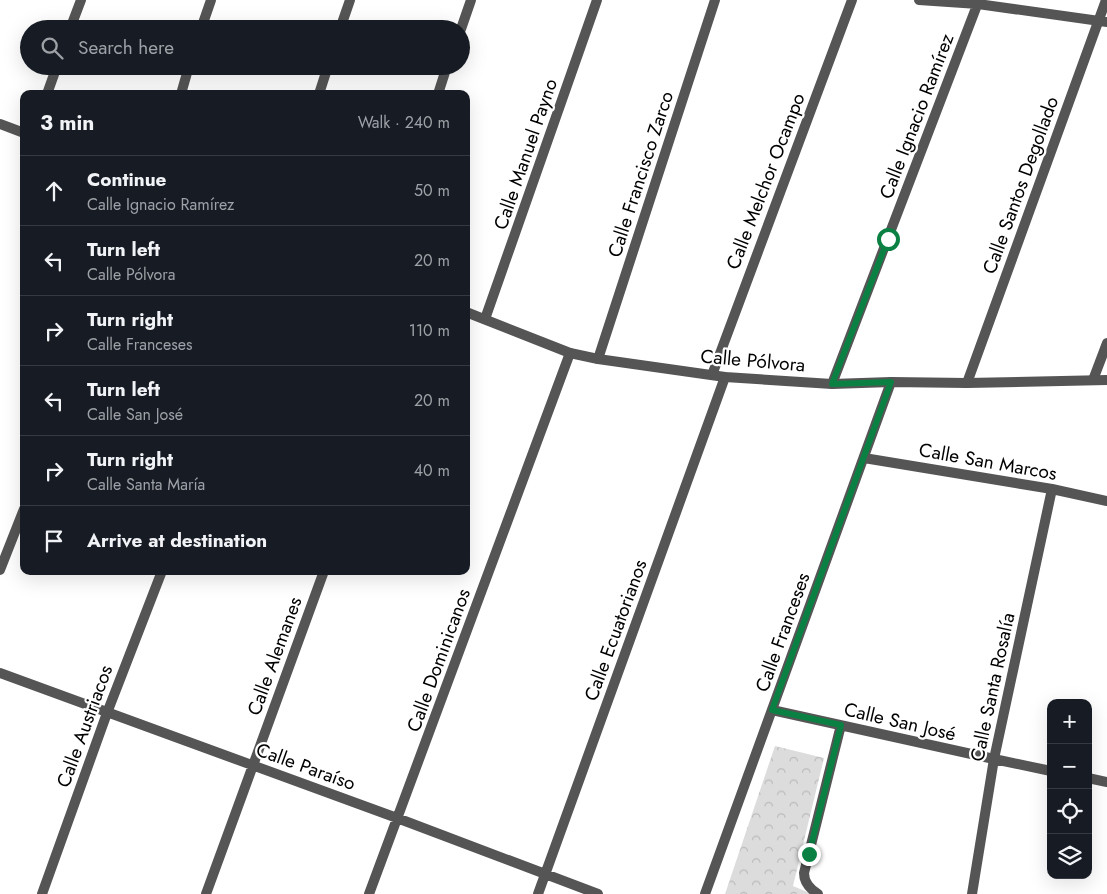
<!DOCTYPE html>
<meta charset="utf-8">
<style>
:root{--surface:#171b24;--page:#20242c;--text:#f1f3f6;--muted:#9ea1a6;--line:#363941}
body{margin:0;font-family:Jost,sans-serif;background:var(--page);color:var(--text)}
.controls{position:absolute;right:15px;bottom:15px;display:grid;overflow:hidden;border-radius:10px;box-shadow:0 5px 20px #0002}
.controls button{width:45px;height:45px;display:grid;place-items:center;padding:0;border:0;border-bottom:1px solid var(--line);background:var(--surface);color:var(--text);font:25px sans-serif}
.stop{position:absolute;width:15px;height:15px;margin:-11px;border:4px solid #0b8043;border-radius:50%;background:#fff}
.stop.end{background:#0b8043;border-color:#fff;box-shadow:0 1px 5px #0008}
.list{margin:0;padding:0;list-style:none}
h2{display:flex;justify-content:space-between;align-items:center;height:65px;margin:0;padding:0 20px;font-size:21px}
h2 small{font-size:16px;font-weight:400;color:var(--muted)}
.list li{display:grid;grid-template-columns:32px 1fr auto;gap:15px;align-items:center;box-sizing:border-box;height:70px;padding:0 20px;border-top:1px solid var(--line)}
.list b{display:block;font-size:19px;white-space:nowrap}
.list p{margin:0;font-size:16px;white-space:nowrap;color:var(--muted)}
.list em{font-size:16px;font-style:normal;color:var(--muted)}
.icon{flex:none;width:28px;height:28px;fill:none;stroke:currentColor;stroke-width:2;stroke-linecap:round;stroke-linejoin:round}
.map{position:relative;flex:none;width:1107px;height:894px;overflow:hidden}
.search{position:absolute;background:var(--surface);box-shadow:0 5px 20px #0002;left:20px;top:20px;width:450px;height:55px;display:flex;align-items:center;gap:12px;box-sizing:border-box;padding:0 18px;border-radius:28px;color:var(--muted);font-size:19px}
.panel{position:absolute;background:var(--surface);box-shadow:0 5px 20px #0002;left:20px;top:90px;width:450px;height:485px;border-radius:10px}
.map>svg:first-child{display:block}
.forest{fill:url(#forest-crowns)}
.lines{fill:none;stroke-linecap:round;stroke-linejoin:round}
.minor{stroke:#555;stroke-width:10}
.tertiary{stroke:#555;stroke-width:10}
.route{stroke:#0b8043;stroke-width:6}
.labels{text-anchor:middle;stroke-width:4.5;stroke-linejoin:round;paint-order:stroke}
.street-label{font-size:19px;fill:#000;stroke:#fff}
</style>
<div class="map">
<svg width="1107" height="894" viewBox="0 0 1107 894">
<defs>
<pattern id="forest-crowns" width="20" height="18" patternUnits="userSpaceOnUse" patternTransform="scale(1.25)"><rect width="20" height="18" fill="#dcdcdc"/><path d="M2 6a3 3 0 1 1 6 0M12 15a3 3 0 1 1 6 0" fill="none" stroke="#bbb"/></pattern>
</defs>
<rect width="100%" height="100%" fill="#fff"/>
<path class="forest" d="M775,746L824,758L793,886L812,894H725Z"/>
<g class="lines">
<path class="minor" d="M919,0L978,4L1107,22
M70,29L81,0
M201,29L211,0
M340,29L350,0
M461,29L471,0
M47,94L57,66
M181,94L189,66
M319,94L328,66
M438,94L447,66
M485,319L597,0
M598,359L715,0
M712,375L852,0
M1093,380L1107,343
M967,383L1106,0
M832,384L979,0
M864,458L1052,489L1107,501
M0,570L24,509
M0,673L397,818L598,894
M772,710L994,759L1051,771
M1088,778L1107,782
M42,894L107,713L162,571
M206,894L324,571
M369,894L570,353
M538,894L725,377
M705,894L891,382
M818,894C810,889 804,883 804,873L841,725
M972,894L994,759L1052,489"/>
<path class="tertiary" d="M0,124L24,133
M466,312L570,353L598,359L725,377L832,384L891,382L967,383L1107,380"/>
</g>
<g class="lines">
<path class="route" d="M809,854L841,725L772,710L891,382L832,384L888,239"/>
</g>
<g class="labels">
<g class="street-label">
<text transform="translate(916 116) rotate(-69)" y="7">Calle Ignacio Ramírez</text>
<text transform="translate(525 154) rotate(-71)" y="7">Calle Manuel Payno</text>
<text transform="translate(640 174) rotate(-72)" y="7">Calle Francisco Zarco</text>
<text transform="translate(765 181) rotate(-69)" y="7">Calle Melchor Ocampo</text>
<text transform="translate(1020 185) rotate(-70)" y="7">Calle Santos Degollado</text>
<text transform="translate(753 360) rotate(5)" y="7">Calle Pólvora</text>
<text transform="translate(988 461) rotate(10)" y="7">Calle San Marcos</text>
<text transform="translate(615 630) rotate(-70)" y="7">Calle Ecuatorianos</text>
<text transform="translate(782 632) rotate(-70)" y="7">Calle Franceses</text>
<text transform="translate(274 656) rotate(-70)" y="7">Calle Alemanes</text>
<text transform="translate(438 660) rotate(-70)" y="7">Calle Dominicanos</text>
<text transform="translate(992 687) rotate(-78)" y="7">Calle Santa Rosalía</text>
<text transform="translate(900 721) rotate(13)" y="7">Calle San José</text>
<text transform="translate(84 726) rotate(-70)" y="7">Calle Austriacos</text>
<text transform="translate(306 766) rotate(20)" y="7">Calle Paraíso</text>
</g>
</g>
</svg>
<div class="controls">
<button>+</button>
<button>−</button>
<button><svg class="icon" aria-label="locate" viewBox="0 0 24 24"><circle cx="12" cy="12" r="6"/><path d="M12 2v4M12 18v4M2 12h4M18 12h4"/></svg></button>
<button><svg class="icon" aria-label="layers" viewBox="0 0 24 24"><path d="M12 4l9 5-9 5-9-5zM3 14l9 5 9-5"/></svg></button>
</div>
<div class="stop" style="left:888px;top:239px"></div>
<div class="stop end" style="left:809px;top:854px"></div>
<div class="search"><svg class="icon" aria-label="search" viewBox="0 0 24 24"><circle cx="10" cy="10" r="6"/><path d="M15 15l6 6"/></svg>Search here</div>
<section class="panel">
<h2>3 min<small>Walk · 240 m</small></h2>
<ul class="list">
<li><svg class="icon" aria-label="ahead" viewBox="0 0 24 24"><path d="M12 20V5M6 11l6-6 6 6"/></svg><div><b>Continue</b><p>Calle Ignacio Ramírez</p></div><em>50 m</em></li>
<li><svg class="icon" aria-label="left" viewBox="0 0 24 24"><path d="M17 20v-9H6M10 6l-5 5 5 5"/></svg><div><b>Turn left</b><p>Calle Pólvora</p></div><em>20 m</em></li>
<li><svg class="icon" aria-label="right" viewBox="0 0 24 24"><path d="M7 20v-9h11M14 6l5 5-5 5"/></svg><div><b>Turn right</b><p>Calle Franceses</p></div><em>110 m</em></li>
<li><svg class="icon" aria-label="left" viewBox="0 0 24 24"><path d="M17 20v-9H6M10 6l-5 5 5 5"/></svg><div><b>Turn left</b><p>Calle San José</p></div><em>20 m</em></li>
<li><svg class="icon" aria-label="right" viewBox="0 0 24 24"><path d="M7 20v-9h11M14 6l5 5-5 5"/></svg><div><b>Turn right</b><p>Calle Santa María</p></div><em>40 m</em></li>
<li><svg class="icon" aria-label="arrive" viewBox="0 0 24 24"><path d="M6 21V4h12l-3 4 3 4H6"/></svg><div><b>Arrive at destination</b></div></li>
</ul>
</section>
</div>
